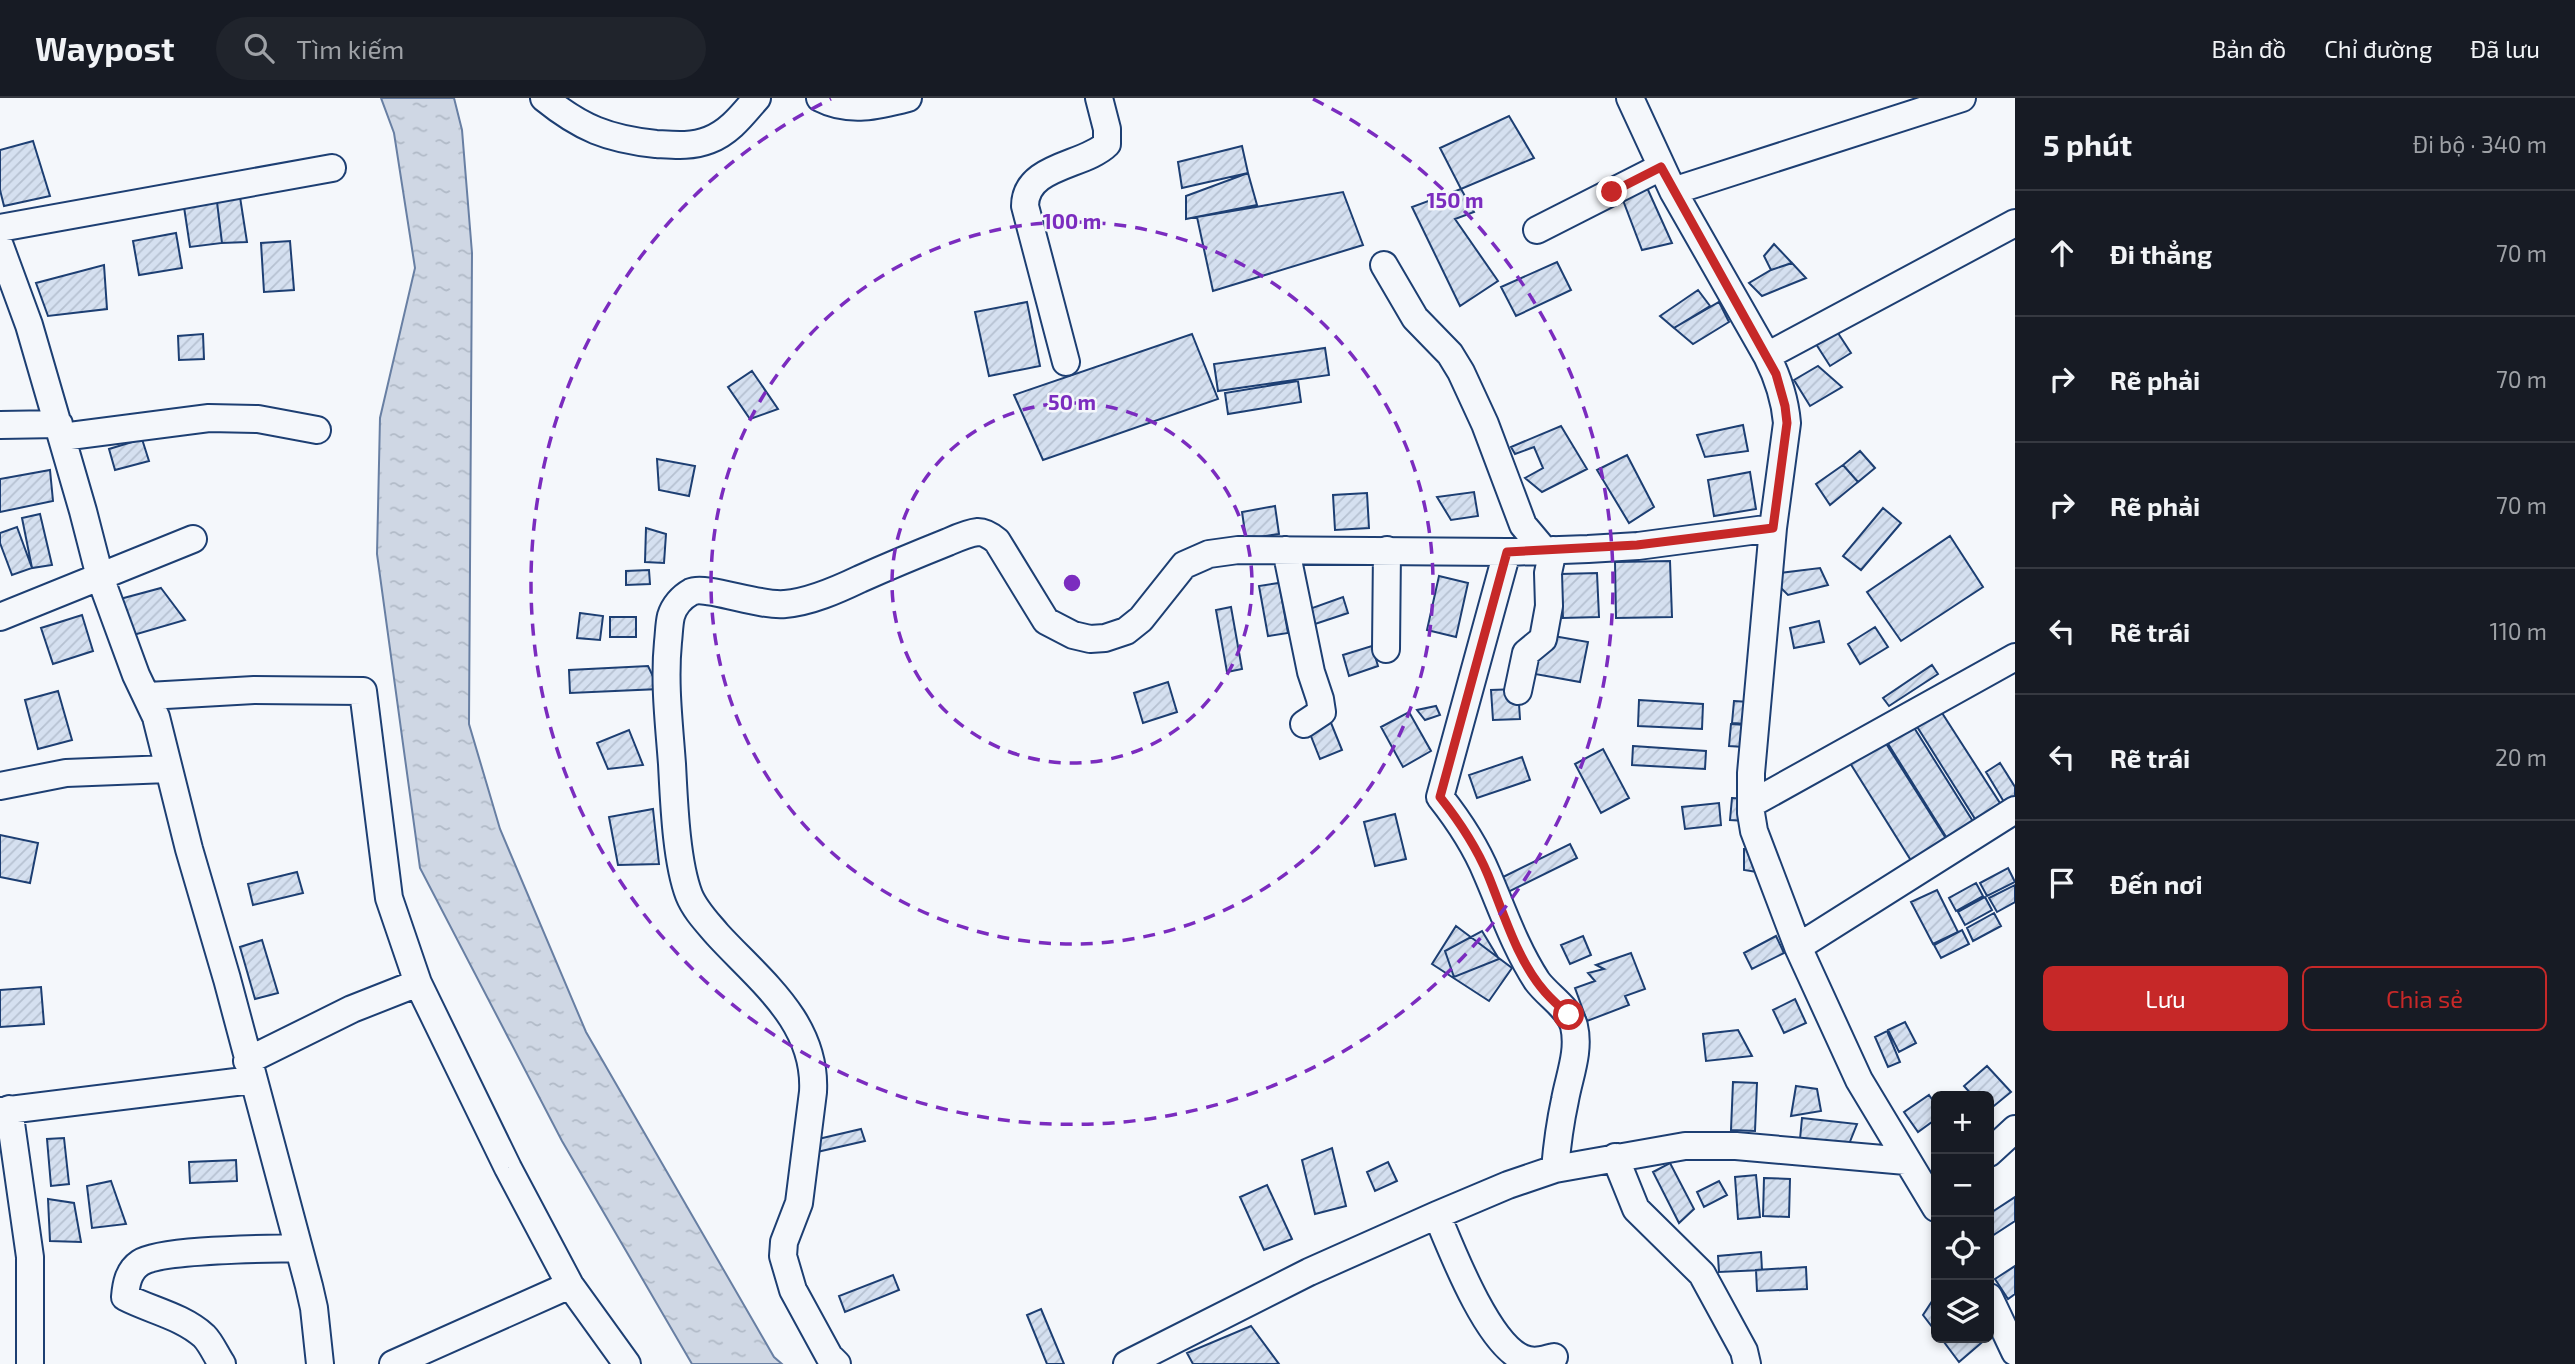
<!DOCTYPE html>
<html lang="vi">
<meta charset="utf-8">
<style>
:root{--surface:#171b24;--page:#20242c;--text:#f1f3f6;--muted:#9ea1a6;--line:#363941;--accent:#c62828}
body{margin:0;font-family:"Exo 2",sans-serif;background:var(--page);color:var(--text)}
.controls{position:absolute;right:21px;bottom:21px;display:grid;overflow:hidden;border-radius:10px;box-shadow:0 4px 10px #0003}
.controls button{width:63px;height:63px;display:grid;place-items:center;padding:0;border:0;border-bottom:2px solid var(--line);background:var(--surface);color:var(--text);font:35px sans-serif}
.stop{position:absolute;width:21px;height:21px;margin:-16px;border:5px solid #c62828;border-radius:50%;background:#fff}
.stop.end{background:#c62828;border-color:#fff;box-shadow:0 2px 7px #0008}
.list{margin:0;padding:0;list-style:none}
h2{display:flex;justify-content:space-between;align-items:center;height:91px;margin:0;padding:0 28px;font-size:30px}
h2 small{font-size:23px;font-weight:400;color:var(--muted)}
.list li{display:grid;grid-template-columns:46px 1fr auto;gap:21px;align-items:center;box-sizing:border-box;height:126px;padding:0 28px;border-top:2px solid var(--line)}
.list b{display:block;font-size:26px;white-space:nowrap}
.list em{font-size:23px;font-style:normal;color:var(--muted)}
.actions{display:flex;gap:14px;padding:21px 28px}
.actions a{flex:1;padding:16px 0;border:2px solid var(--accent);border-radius:10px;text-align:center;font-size:24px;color:var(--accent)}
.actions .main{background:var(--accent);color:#fff}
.icon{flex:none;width:38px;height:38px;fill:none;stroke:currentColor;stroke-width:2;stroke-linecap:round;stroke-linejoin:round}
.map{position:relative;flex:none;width:2015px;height:1266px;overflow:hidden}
header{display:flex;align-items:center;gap:42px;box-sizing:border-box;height:98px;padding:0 35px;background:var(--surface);border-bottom:2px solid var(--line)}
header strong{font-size:33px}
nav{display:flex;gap:38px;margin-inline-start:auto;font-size:24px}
.search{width:490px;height:63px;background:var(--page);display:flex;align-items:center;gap:18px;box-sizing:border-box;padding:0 24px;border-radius:38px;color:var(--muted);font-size:26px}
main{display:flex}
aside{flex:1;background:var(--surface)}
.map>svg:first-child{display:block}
.water{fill:url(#water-ripples);stroke:#687fa3;stroke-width:2}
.building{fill:url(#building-hatch);stroke:#1d3f73;stroke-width:2}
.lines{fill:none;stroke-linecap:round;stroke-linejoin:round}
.minor-casing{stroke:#1d3f73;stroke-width:30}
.minor{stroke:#f4f7fb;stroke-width:26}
.route{stroke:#c62828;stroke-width:9}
.ring{fill:none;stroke:#7b2cbf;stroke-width:3.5;stroke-dasharray:12 9}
.centre{fill:#7b2cbf;stroke:#f4f7fb;stroke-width:3.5}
.ring-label{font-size:21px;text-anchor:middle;font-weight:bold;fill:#7b2cbf;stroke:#f4f7fb;stroke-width:5;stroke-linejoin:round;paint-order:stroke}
</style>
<header>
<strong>Waypost</strong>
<div class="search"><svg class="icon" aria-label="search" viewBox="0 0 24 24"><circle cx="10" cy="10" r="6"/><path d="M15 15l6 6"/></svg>Tìm kiếm</div>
<nav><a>Bản đồ</a><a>Chỉ đường</a><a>Đã lưu</a></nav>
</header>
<main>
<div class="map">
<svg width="2015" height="1266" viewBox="0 0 2015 1266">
<defs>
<pattern id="water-ripples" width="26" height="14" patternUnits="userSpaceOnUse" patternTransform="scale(1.75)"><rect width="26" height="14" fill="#cfd7e4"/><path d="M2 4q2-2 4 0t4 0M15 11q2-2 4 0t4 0" fill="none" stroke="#b1bac7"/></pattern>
<pattern id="building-hatch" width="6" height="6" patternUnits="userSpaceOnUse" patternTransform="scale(1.75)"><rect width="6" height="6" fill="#d5e0f0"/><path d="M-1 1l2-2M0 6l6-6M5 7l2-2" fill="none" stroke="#b6c1d1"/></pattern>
</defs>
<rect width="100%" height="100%" fill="#f4f7fb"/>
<path class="water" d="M381,0H454L462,32L472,155L469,626L500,731L586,934L774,1259L782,1266H692L562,1043L420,770L377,456L380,320L415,170L394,35Z"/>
<path class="building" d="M1509,18L1534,60L1461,91L1440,50Z
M33,43L50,98L4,108L0,92V52Z
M1242,48L1248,75L1182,90L1178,64Z
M1248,75L1257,107L1186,121V98Z
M1644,83L1672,145L1642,152L1621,97Z
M1461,91L1474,114L1455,121L1498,183L1460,208L1412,109Z
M1343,94L1363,147L1213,193L1197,119Z
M240,99L247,144L222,145L217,104Z
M217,104L222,145L190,149L184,109Z
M176,135L182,170L139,177L133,143Z
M290,143L294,192L264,194L261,145Z
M1774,146L1792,165L1771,172L1764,158Z
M1557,164L1571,192L1516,218L1501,189Z
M1792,165L1806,180L1762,198L1749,185L1771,172Z
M104,167L107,211L48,218L36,185Z
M1698,192L1710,208L1674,230L1660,218Z
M1027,204L1040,268L989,278L975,214Z
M1719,204L1729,224L1693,246L1674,230Z
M1836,232L1851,255L1830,268L1816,246Z
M203,236L204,261L179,262L178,238Z
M1192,236L1218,301L1043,362L1014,297Z
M1325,250L1329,277L1218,293L1214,266Z
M1818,268L1842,289L1810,308L1794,282Z
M752,273L778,311L750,321L728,289Z
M1298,283L1301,304L1228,316L1225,295Z
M1743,327L1748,353L1705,359L1697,337Z
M1561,328L1587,371L1542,394L1525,380L1543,370L1534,349L1515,356L1511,349Z
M142,341L149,363L115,372L109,351Z
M1860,353L1875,370L1858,384L1843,367Z
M1627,357L1654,409L1629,425L1597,372Z
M657,361L695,368L689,398L659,392Z
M1843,367L1858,384L1830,407L1816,386Z
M50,372L53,403L0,414V381Z
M1750,374L1756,411L1714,418L1708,382Z
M1474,394L1478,418L1451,422L1437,399Z
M1367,395L1369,430L1335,432L1333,397Z
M1275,408L1279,436L1246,441L1242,414Z
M1883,410L1901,425L1861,472L1843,458Z
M40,416L52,467L32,470L22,420Z
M17,429L32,470L12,477L0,445V435Z
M646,430L666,436L664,465L645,464Z
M1950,438L1983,489L1901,543L1867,494Z
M1670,463L1672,519L1616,520L1615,464Z
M1820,470L1828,487L1788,497L1775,484L1780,475Z
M649,472L650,486L626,487V473Z
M1597,475L1599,519L1563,520L1561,476Z
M1439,478L1468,485L1456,539L1427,532Z
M1279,485L1288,535L1268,538L1259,488Z
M161,490L185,522L130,538L120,501Z
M1343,499L1348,515L1306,529L1301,514Z
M1231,509L1242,571L1227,574L1216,512Z
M580,515L603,518L600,542L577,540Z
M82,517L93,553L53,566L41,530Z
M610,519H636V539H610Z
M1819,523L1824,544L1794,550L1790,530Z
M1875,529L1888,549L1860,566L1848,546Z
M1542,536L1588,544L1580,584L1535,576Z
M1372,548L1378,568L1349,578L1343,557Z
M1932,567L1938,576L1889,608L1883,600Z
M648,568L659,591L570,595L569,572Z
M1168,584L1177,614L1143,625L1134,595Z
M1518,591L1520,621L1493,622L1491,592Z
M58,593L72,642L38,651L25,602Z
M1639,602L1703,606L1702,631L1638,628Z
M1734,603L1749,604L1747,626L1732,625Z
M1935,604L2007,716L1982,732L1911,619Z
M1436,608L1440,617L1425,622L1417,612Z
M1325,610L1342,652L1320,661L1303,618Z
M1409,614L1431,653L1403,669L1381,629Z
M1908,620L1979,733L1953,750L1882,636Z
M1731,626L1746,627L1744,649L1729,648Z
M629,632L643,667L608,671L597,645Z
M1880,636L1952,750L1917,772L1845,657Z
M1633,648L1706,653L1705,671L1632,667Z
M1603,651L1629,700L1601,715L1575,666Z
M1522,659L1530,682L1477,700L1469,677Z
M2000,665L2015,689V711L2010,714L1986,674Z
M1732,700L1747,701L1746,723L1730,722Z
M1719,705L1721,727L1685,731L1682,709Z
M653,711L659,766L618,767L609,719Z
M1395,716L1406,761L1375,768L1364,724Z
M0,737L38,745L30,785L0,779Z
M1570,746L1577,760L1504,796L1497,782Z
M1744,751L1754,752L1757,774L1744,772Z
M2008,770L2015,784L1987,798L1980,785Z
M297,774L303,795L253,807L248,786Z
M1976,785L1983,798L1956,813L1949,800Z
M2015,787V804L1997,814L1989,800Z
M1937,792L1958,834L1933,846L1911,804Z
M1985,799L1992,812L1965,827L1958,814Z
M1994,815L2001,828L1973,843L1967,830Z
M1456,828L1512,870L1489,903L1432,866Z
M1962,832L1969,846L1941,860L1934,847Z
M1482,833L1499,861L1454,879L1445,853Z
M1583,838L1591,857L1570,866L1561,847Z
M1776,838L1784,855L1752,871L1744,855Z
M262,842L278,895L255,901L240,849Z
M1631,855L1645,891L1625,898L1629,907L1587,923L1575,890L1595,883L1588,875L1604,871L1596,867Z
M41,889L44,926L0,929V892Z
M1795,901L1806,925L1784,935L1773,912Z
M1905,924L1916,945L1899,954L1888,932Z
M1738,932L1752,958L1706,963L1703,936Z
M1887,933L1900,964L1888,969L1875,939Z
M1987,968L2011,994L1989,1012V998H1973L1964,988Z
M1733,984L1757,985L1755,1033L1731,1032Z
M1796,988L1817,991L1821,1013L1791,1018Z
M1929,997L1936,1007V1021L1918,1034L1904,1014Z
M1802,1020L1857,1026L1849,1046L1800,1041Z
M861,1031L865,1043L817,1054L814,1042Z
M64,1040L69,1086L51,1088L47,1041Z
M1332,1050L1346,1108L1315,1116L1302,1062Z
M236,1062L237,1083L190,1085L189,1064Z
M1388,1064L1397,1083L1375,1093L1367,1074Z
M1670,1065L1694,1111L1679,1125L1653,1074Z
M1756,1077L1760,1119L1738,1121L1735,1079Z
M1764,1080L1790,1081L1789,1119L1763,1118Z
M111,1083L126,1126L92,1130L87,1088Z
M1719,1083L1727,1097L1704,1109L1697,1094Z
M1267,1087L1292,1141L1264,1152L1240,1099Z
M2015,1099V1123L1989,1140V1116Z
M48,1101L74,1105L81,1144L50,1143Z
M1761,1154L1762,1172L1719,1174L1718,1158Z
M2015,1168V1196L2008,1201L1995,1181Z
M1806,1169L1807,1191L1757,1193L1756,1172Z
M893,1177L899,1192L845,1214L839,1198Z
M1936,1197V1234L1923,1217Z
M1041,1211L1064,1266H1047L1027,1217Z
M1251,1228L1279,1266H1193L1187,1255Z
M1941,1240H1987L1959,1264Z"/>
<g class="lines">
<g class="minor-casing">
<path id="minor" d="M544,0C581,30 608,41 656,46C674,47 691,49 709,42C730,34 743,16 757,0
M820,0C849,15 878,8 908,0
M1630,0L1673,93L1767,258C1778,280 1785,301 1787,325L1773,430L1751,675V715L1754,733L1798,849L1859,982L1936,1110
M1673,93L1962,0
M0,130L332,70
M1537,132L1661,69
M0,148L29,227L83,413L100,479L136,577L156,619L189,751L227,881L309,1188L314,1210L320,1266
M1384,167L1415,220L1450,256L1461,274L1485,326L1523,427L1544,452
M1767,258L2015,125
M1066,264L1025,108C1025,67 1085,68 1107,46V31L1099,0
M0,327L59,326
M62,339L209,320L258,321L317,332
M1286,452L1311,574L1320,601L1322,614L1304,626
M1507,454L1440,699C1459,723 1475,747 1487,776C1503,813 1515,849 1537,883C1548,898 1569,910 1574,928C1580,953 1569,979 1565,1002C1560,1025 1557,1048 1555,1071
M0,519L193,441
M1386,551L1387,452
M1518,593L1526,555L1543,541L1549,508L1548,475L1553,452
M148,598L254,592L363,593L389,800L418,885L508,1070L570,1187L627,1266
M0,688L66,675L168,671
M1751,706L2015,559
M1798,849L2015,712
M247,963L352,911L418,885
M9,1011L30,1159V1266
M0,1013L252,982
M1989,1055L2015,1031
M1615,1059L1636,1111L1702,1176L1744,1253L1747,1266
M1437,1117C1452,1153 1487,1244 1522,1260C1533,1265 1543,1262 1554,1259
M1989,1199L2015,1254
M222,1266C216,1257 211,1245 204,1238C182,1218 150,1212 125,1199C126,1187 128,1173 140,1165C161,1151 268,1151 298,1150
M393,1266L570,1187
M837,1266L829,1258L793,1192L783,1158L784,1144L799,1105L813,994C817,924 759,882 717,836C707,824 695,812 689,797C676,763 674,703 672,666C669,625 664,585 668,544C669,536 669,526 671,518C674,508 682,499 691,494C705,487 761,509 785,506C810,504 837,492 860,481C889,468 918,456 948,444C957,440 968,435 978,434C985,434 991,438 997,443L1046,523L1073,537L1090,541L1105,540L1126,533L1141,521L1184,467L1209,456L1238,452L1507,454L1588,451L1638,448L1773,430
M1127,1266L1309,1174L1437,1117L1508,1087L1555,1071L1685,1048H1736L1906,1063"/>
</g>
<use href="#minor" class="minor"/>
</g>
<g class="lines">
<path class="route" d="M1569,917C1561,910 1552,902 1545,894C1517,862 1504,816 1488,777C1476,748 1459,723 1440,699L1507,454L1637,447L1773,430L1787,325L1785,308L1776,276L1661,69L1612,94"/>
</g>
<g class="ring">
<circle cx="1072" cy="485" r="180"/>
<circle cx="1072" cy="485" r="361"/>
<path d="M1313 1A541 541 0 1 1 831 1"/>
</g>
<circle cx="1072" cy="485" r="10" class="centre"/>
<g class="ring-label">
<text x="1455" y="110">150 m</text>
<text x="1072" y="131">100 m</text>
<text x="1072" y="312">50 m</text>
</g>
</svg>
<div class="controls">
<button>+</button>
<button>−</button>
<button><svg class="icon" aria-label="locate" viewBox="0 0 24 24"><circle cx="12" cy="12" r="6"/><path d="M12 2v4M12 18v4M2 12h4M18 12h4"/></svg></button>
<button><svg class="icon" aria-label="layers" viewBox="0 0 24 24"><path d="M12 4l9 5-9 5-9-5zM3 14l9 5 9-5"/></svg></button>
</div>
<div class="stop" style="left:1569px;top:917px"></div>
<div class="stop end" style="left:1612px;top:94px"></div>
</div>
<aside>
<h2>5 phút<small>Đi bộ · 340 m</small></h2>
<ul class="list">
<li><svg class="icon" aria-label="ahead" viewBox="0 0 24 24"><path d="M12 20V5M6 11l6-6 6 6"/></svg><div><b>Đi thẳng</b></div><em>70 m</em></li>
<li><svg class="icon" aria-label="right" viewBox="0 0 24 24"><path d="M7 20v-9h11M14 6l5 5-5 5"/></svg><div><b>Rẽ phải</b></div><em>70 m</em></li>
<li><svg class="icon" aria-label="right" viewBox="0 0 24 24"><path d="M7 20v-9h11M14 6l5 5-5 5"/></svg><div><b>Rẽ phải</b></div><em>70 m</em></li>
<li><svg class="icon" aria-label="left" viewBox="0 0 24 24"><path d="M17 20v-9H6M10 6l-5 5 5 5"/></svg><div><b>Rẽ trái</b></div><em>110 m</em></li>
<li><svg class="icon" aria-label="left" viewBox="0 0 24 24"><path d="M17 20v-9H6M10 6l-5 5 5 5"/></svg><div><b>Rẽ trái</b></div><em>20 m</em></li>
<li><svg class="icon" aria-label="arrive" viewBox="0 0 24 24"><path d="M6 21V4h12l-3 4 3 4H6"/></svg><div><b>Đến nơi</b></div></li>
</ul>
<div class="actions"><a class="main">Lưu</a><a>Chia sẻ</a></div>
</aside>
</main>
